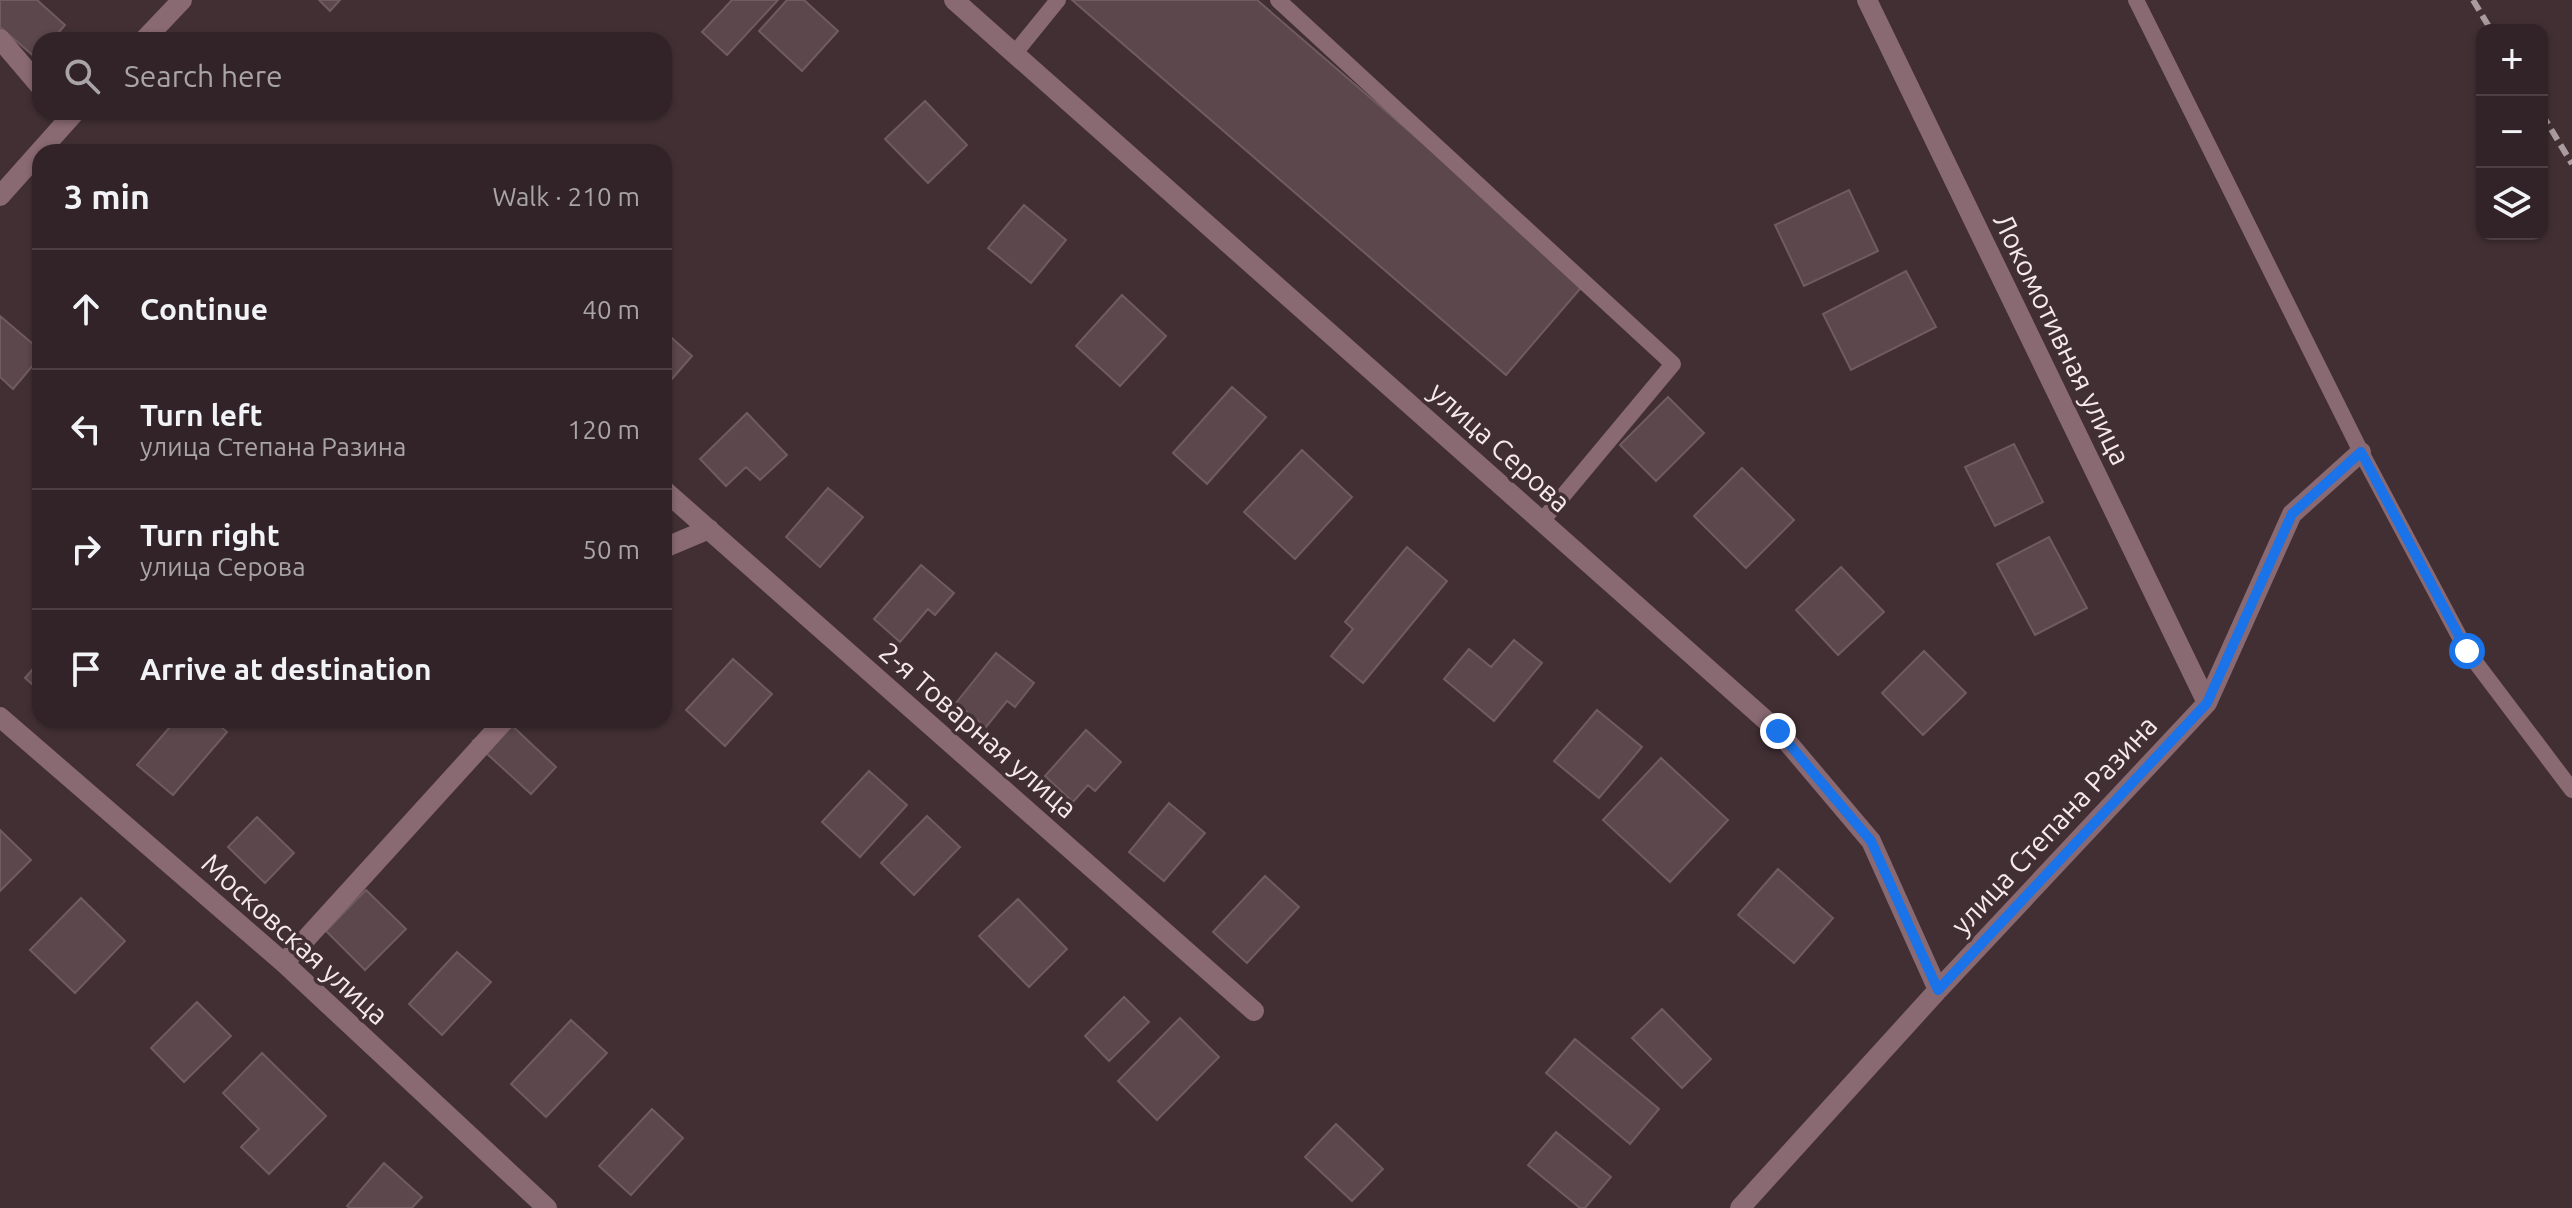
<!DOCTYPE html>
<meta charset="utf-8">
<style>
:root{--surface:#312327;--page:#3d2f33;--text:#f1f3f6;--muted:#a8a4a7;--line:#4c4044}
body{margin:0;font-family:Ubuntu,sans-serif;background:var(--page);color:var(--text)}
.controls{position:absolute;right:24px;top:24px;display:grid;overflow:hidden;border-radius:16px;box-shadow:0 2px 6px #0004}
.controls button{width:72px;height:72px;display:grid;place-items:center;padding:0;border:0;border-bottom:2px solid var(--line);background:var(--surface);color:var(--text);font:40px sans-serif}
.stop{position:absolute;width:24px;height:24px;margin:-18px;border:6px solid #1a73e8;border-radius:50%;background:#fff}
.stop.end{background:#1a73e8;border-color:#fff;box-shadow:0 2px 8px #0008}
.list{margin:0;padding:0;list-style:none}
h2{display:flex;justify-content:space-between;align-items:center;height:104px;margin:0;padding:0 32px;font-size:34px}
h2 small{font-size:26px;font-weight:400;color:var(--muted)}
.list li{display:grid;grid-template-columns:52px 1fr auto;gap:24px;align-items:center;box-sizing:border-box;height:120px;padding:0 32px;border-top:2px solid var(--line)}
.list b{display:block;font-size:30px;white-space:nowrap}
.list p{margin:0;font-size:26px;white-space:nowrap;color:var(--muted)}
.list em{font-size:26px;font-style:normal;color:var(--muted)}
.icon{flex:none;width:44px;height:44px;fill:none;stroke:currentColor;stroke-width:2;stroke-linecap:round;stroke-linejoin:round}
.map{position:relative;flex:none;width:2572px;height:1208px;overflow:hidden}
.search{position:absolute;background:var(--surface);box-shadow:0 2px 6px #0004;left:32px;top:32px;width:640px;height:88px;display:flex;align-items:center;gap:20px;box-sizing:border-box;padding:0 28px;border-radius:24px;color:var(--muted);font-size:30px}
.panel{position:absolute;background:var(--surface);box-shadow:0 2px 6px #0004;left:32px;top:144px;width:640px;height:584px;border-radius:24px}
.map>svg:first-child{display:block}
.building{fill:#5b474c;stroke:#705b61;stroke-width:2}
.lines{fill:none;stroke-linecap:round;stroke-linejoin:round}
.lane{stroke:#896972;stroke-width:16}
.street{stroke:#896972;stroke-width:20}
.rail{stroke:#aa9b9f;stroke-width:6;stroke-dasharray:12 6;stroke-linecap:butt}
.route{stroke:#1a73e8;stroke-width:10}
.labels{text-anchor:middle;stroke-width:7;stroke-linejoin:round;paint-order:stroke}
.street-label{font-size:28px;fill:#f6e9ec;stroke:#412f34}
</style>
<div class="map">
<svg width="2572" height="1208" viewBox="0 0 2572 1208">
<rect width="100%" height="100%" fill="#412f34"/>
<path class="building" d="M0,0H37L65,25L52,40H40V53L36,58L0,27Z
M319,0H340L330,11Z
M732,0H778L727,55L702,32Z
M787,0H804L838,31L802,71L759,31Z
M1072,0H1257L1585,283L1506,375Z
M925,101L967,145L928,183L885,139Z
M1849,190L1878,251L1804,286L1775,225Z
M1024,205L1066,240L1031,283L988,248Z
M1906,271L1936,327L1851,370L1823,314Z
M1122,295L1166,336L1120,386L1076,346Z
M0,316L40,350V357L13,389L0,377Z
M664,331L692,356L664,388Z
M1232,387L1266,417L1207,484L1173,453Z
M1668,397L1704,433L1656,481L1620,445Z
M747,413L787,455L760,480L746,467L726,486L700,459Z
M2014,444L2043,502L1995,526L1965,467Z
M1302,450L1352,497L1295,559L1244,512Z
M1742,468L1794,520L1746,568L1694,516Z
M828,488L863,517L820,567L786,537Z
M2049,537L2087,608L2035,635L1997,564Z
M1407,547L1447,581L1363,683L1331,656L1353,629L1345,622Z
M921,565L954,593L935,615L928,609L900,642L874,619Z
M1841,567L1884,612L1838,655L1796,610Z
M1514,640L1542,663L1494,721L1444,679L1469,649L1491,667Z
M1924,651L1966,693L1923,735L1882,693Z
M996,653L1034,683L1015,707L1007,701L986,727L956,703Z
M733,659L772,694L725,746L686,710Z
M40,661V691L25,678Z
M1597,710L1642,747L1599,798L1554,761Z
M176,720H213L227,732L173,795L137,765Z
M506,720L556,767L531,794L473,741Z
M1086,730L1121,762L1095,791L1088,785L1073,802L1045,776Z
M1661,758L1728,820L1670,882L1603,820Z
M869,771L907,805L860,857L822,822Z
M1169,803L1205,833L1164,881L1129,852Z
M927,816L960,847L914,895L881,863Z
M257,817L294,853L265,883L228,847Z
M0,830L31,860L0,891Z
M1778,869L1833,918L1794,963L1738,915Z
M1265,876L1299,907L1247,963L1213,932Z
M366,890L406,929L365,970L326,931Z
M81,898L125,941L75,993L30,950Z
M1018,899L1067,949L1029,987L979,936Z
M457,952L491,982L442,1035L409,1004Z
M1124,997L1149,1022L1109,1061L1085,1036Z
M197,1002L231,1036L184,1082L151,1048Z
M1662,1009L1711,1059L1682,1088L1632,1038Z
M1180,1018L1219,1057L1157,1120L1118,1081Z
M571,1020L607,1053L546,1117L511,1084Z
M1575,1039L1659,1109L1630,1144L1546,1073Z
M262,1053L326,1116L269,1174L241,1147L259,1129L223,1093Z
M652,1109L683,1138L631,1195L599,1166Z
M1336,1124L1383,1169L1352,1201L1305,1157Z
M1556,1132L1611,1177L1585,1208H1580L1528,1165Z
M384,1163L422,1197L412,1208H350L347,1206Z"/>
<g class="lines">
<path class="lane" d="M1278,0L1673,364L1542,521
M2136,0L2361,452L2467,651L2572,790
M1015,53L1058,0"/>
<path class="street" d="M954,0L1778,731L1871,841L1938,990
M1867,0L2207,703
M0,39L40,86
M144,40L182,0
M0,196L75,112
M664,490L1254,1011
M664,548L709,529
M0,717L284,963L547,1208
M284,963L505,720
M1740,1208L1938,990L2207,703L2292,514L2361,452"/>
<path class="rail" d="M2473,0L2491,30
M2542,114L2572,164"/>
</g>
<g class="lines">
<path class="route" d="M1778,731L1871,841L1938,990L2207,703L2292,514L2361,452L2467,651"/>
</g>
<g class="labels">
<g class="street-label">
<text transform="translate(2062 339) rotate(64)" y="10">Локомотивная улица</text>
<text transform="translate(1500 447) rotate(42)" y="10">улица Серова</text>
<text transform="translate(978 730) rotate(41)" y="10">2-я Товарная улица</text>
<text transform="translate(2054 825) rotate(-47)" y="10">улица Степана Разина</text>
<text transform="translate(295 939) rotate(42)" y="10">Московская улица</text>
</g>
</g>
</svg>
<div class="controls">
<button>+</button>
<button>−</button>
<button><svg class="icon" aria-label="layers" viewBox="0 0 24 24"><path d="M12 4l9 5-9 5-9-5zM3 14l9 5 9-5"/></svg></button>
</div>
<div class="stop" style="left:2467px;top:651px"></div>
<div class="stop end" style="left:1778px;top:731px"></div>
<div class="search"><svg class="icon" aria-label="search" viewBox="0 0 24 24"><circle cx="10" cy="10" r="6"/><path d="M15 15l6 6"/></svg>Search here</div>
<section class="panel">
<h2>3 min<small>Walk · 210 m</small></h2>
<ul class="list">
<li><svg class="icon" aria-label="ahead" viewBox="0 0 24 24"><path d="M12 20V5M6 11l6-6 6 6"/></svg><div><b>Continue</b></div><em>40 m</em></li>
<li><svg class="icon" aria-label="left" viewBox="0 0 24 24"><path d="M17 20v-9H6M10 6l-5 5 5 5"/></svg><div><b>Turn left</b><p>улица Степана Разина</p></div><em>120 m</em></li>
<li><svg class="icon" aria-label="right" viewBox="0 0 24 24"><path d="M7 20v-9h11M14 6l5 5-5 5"/></svg><div><b>Turn right</b><p>улица Серова</p></div><em>50 m</em></li>
<li><svg class="icon" aria-label="arrive" viewBox="0 0 24 24"><path d="M6 21V4h12l-3 4 3 4H6"/></svg><div><b>Arrive at destination</b></div></li>
</ul>
</section>
</div>
